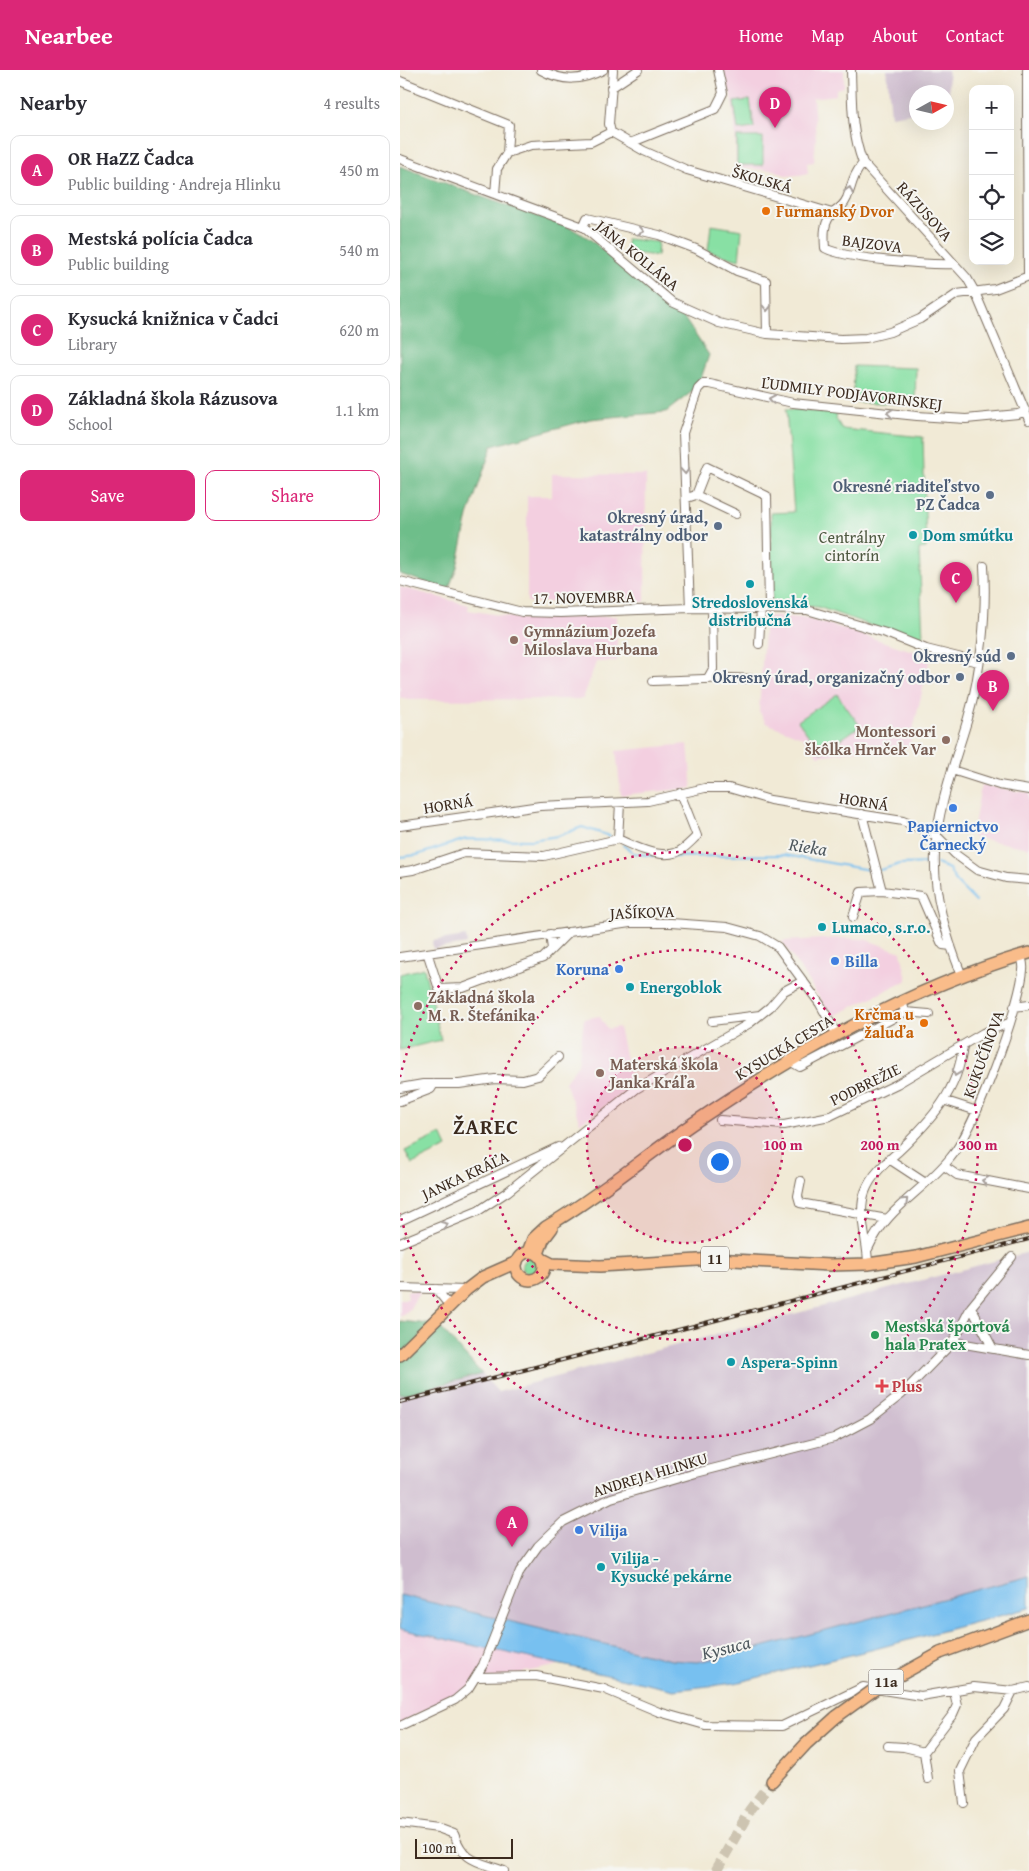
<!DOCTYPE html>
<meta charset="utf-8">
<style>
:root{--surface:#fff;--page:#f2f2f3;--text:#2b2b33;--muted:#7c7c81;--line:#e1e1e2;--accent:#db2777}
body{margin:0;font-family:"Gentium Book Plus",serif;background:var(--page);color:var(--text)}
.controls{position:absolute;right:15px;top:15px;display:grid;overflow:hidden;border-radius:10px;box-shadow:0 5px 20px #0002}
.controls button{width:45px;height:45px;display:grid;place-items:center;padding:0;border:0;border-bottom:1px solid var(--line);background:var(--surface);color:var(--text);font:25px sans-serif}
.compass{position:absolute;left:509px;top:15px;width:45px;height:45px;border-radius:50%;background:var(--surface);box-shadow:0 5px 20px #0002;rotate:82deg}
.scale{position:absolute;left:15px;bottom:12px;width:98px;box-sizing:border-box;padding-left:5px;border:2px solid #3b2a1e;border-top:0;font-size:14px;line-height:18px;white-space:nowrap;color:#3b2a1e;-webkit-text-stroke:4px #f6f6f2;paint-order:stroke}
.you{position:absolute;left:319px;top:1091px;width:18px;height:18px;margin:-12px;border:4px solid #fff;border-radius:50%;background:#1a73e8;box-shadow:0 0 0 8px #1a73e833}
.badge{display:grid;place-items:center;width:32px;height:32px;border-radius:50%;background:var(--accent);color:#fff;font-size:16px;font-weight:700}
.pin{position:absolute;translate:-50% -41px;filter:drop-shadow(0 1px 2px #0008)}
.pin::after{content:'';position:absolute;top:26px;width:18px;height:15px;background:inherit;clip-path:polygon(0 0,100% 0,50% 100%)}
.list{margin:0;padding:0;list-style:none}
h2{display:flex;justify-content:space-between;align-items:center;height:65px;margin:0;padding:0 20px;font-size:21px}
h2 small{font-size:16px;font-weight:400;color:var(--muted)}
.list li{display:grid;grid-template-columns:32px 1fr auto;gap:15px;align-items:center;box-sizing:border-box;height:70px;margin:0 10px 10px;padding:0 10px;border:1px solid var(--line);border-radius:10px}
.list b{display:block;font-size:19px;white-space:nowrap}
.list p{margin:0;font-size:16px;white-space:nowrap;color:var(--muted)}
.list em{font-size:16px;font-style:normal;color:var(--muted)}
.actions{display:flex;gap:10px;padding:15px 20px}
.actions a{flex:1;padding:11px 0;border:1px solid var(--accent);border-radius:10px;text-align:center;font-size:18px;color:var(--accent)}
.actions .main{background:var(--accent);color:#fff}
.icon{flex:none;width:28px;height:28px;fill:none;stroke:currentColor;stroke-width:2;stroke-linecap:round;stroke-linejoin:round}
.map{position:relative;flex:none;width:629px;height:1801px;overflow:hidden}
header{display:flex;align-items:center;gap:30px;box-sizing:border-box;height:70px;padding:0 25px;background:var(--accent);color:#fff}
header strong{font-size:24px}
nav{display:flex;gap:28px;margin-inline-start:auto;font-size:18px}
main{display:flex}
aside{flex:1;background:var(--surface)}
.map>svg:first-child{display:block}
.built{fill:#f3cfe0}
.industrial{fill:#cfbdcf}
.green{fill:#88e0a4;stroke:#628561}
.forest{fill:#6ebe8a;stroke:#547454}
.water{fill:#77c0f0;stroke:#597587}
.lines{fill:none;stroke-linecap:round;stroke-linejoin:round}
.stream{stroke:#77c0f0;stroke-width:2}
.primary-tunnel{stroke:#cdc4b1;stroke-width:11;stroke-dasharray:11 5.5;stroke-linecap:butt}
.street-casing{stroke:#7b6d5e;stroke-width:10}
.primary-casing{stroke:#7b6d5e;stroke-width:14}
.street{stroke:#fff;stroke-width:8}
.primary{stroke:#f9bc8a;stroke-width:11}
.rail-casing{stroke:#3b2a1e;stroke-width:4}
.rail{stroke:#f6f6f2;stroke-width:2;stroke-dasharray:5.5;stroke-linecap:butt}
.primary-bridge-casing{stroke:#7b6d5e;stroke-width:14;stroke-linecap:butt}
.primary-bridge{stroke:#f9bc8a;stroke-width:11}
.oneway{stroke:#a79f9a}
.ring{fill:none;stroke:#c2185b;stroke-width:2.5;stroke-dasharray:2.5 5}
.food-dot{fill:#e8710a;stroke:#f6f6f2;stroke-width:2}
.service-dot{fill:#5c6f8a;stroke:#f6f6f2;stroke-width:2}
.culture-dot{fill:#0f9aa8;stroke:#f6f6f2;stroke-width:2}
.education-dot{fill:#8d6e63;stroke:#f6f6f2;stroke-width:2}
.shop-dot{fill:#3f7fe0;stroke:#f6f6f2;stroke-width:2}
.leisure-dot{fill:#2e9e5b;stroke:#f6f6f2;stroke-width:2}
.health-dot{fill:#e0444e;stroke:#f6f6f2;stroke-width:2}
.labels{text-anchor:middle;stroke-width:4;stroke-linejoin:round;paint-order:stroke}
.shield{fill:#f6f6f2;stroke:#73675e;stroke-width:1}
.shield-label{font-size:15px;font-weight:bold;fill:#3b2a1e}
.street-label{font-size:16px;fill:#3b2a1e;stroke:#f6f6f2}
.food-label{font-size:16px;font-weight:bold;fill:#c56008;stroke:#f6f6f2;text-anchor:start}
.service-label{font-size:16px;font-weight:bold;fill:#4e5e75;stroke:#f6f6f2;text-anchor:end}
.culture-label{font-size:16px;font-weight:bold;fill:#0d838f;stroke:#f6f6f2;text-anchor:start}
.park-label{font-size:16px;fill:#4e5840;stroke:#f6f6f2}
.education-label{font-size:16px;font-weight:bold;fill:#785e54;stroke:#f6f6f2;text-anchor:start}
.shop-label{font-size:16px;font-weight:bold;fill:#366cbe;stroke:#f6f6f2;text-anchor:start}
.leisure-label{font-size:16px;font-weight:bold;fill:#27864d;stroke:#f6f6f2;text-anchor:start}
.health-label{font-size:16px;font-weight:bold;fill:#be3a42;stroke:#f6f6f2;text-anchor:start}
.water-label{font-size:18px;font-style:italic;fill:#4d575d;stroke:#f6f6f2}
.district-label{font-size:21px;font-weight:bold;letter-spacing:1px;fill:#3b2a1e;stroke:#f6f6f2}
.centre{fill:#c2185b;stroke:#f6f6f2;stroke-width:2.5}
.ring-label{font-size:15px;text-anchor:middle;font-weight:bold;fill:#c2185b;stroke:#f6f6f2;stroke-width:4;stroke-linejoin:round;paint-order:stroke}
</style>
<header>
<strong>Nearbee</strong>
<nav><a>Home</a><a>Map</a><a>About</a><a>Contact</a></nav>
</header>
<main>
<aside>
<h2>Nearby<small>4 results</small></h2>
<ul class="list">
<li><span class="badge">A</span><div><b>OR HaZZ Čadca</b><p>Public building · Andreja Hlinku</p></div><em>450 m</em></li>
<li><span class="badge">B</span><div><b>Mestská polícia Čadca</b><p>Public building</p></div><em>540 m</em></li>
<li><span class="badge">C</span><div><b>Kysucká knižnica v Čadci</b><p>Library</p></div><em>620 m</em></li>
<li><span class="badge">D</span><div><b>Základná škola Rázusova</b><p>School</p></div><em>1.1 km</em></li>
</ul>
<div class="actions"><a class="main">Save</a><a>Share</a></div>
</aside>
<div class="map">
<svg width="629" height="1801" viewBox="0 0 629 1801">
<rect width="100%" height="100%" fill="#f6f6f2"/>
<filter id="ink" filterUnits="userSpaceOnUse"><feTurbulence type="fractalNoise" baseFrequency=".02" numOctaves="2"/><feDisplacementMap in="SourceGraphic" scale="10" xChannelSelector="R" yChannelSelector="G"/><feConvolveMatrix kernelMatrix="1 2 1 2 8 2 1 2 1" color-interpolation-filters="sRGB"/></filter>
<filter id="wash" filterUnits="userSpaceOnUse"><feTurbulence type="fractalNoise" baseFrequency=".0096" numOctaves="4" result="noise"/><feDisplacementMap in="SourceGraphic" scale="20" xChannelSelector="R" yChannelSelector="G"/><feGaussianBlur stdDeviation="1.12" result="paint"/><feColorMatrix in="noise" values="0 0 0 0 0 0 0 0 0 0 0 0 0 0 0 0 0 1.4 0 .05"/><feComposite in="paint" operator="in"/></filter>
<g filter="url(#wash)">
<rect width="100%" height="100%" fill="#f1ead6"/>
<path class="built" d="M322,0H444V17L436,19V25L413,28L416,68L414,92L407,93L408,104L387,106L374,100L336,98L335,52L331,25Z
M152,404L246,405L245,532H127V426H152Z
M0,517L69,535L68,540L122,549L217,546V591L196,592L183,629L9,630L0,628Z
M365,546L403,548L435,556L525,585L530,588L509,677L484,683L472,678L418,686L402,667L366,653L359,641Z
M288,674L292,718L221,725L216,681Z
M581,715L629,723V778L572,767Z
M443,868L464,869L501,882L507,910L432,947L382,871Z
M199,946L208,959L219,957L232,1017L180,1053L165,1012L178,994L184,949Z
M7,1221H20L9,1240L0,1247V1229H8Z
M0,1559L125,1585L160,1595L84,1610L0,1653Z"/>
<path class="industrial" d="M487,0H548L550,37L547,38L546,22H516V42L491,46Z
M66,866L67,874L33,879L32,871Z
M629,1182V1506L332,1585L297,1592L271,1590L228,1581L0,1525V1325L82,1304L98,1322Z"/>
<path class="green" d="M350,30L354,58L338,60L334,32Z
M337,67H363V95H337Z
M311,155L342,160L339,190L308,181Z
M227,169L258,172L257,186L226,182Z
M454,296L516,298L515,334L453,332Z
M386,339L437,342L436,349L442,359L523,367L526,478L519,479L523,568L510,569L418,537L372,534L371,443L394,442Z
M437,624L460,656L421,683L398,651Z
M24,898L41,970L0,980V904Z
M41,1064L47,1077L12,1094L5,1081Z
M122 1196a9 9 0 1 1 18 0a9 9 0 1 1-18 0Z"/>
<path class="forest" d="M0,96L82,127L169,157L190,169L245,217L278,239L309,285L298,317L266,342L190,349L92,376L68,446L57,497L48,520L0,504Z
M0,1251L38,1255L82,1304L0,1325Z"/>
<path class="water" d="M629,1506V1538L471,1580L335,1613L274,1620L0,1559V1525L271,1590L297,1592L332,1585Z"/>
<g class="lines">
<path class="stream" d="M223,775L233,783L253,786
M0,787L17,785L66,769L131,770L158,766L182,757L210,766
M260,787L385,785L475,801
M537,794L549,799L556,812L576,832
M480,800L500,794L532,793"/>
</g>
</g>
<g filter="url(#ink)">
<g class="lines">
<path class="primary-tunnel" d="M316,1801L350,1740L372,1711"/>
<g class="street-casing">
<path id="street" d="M141,0C163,12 181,11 203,0
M451,0C452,32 451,62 463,93L567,208L575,222L629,350
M627,0V41H629
M0,11L109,55L107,83
M211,18L238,0
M627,41L628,206
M211,62L244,81L287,100L432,143
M211,62L209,54L213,0
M230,73L315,39L323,23L318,0
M0,89L183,157L272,232L319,253L367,264L441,269L466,268L490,262L520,249L557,224L595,219L629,206
M463,93C452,107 453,113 447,128C444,135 440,138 434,142C423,151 424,165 425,178C444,189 529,195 554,194
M95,124L97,99L107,83L131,75L191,72L211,62
M183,157L187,148L259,165L296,179L337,201L366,211L367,264
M296,425L336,444
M287,428L296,425L307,397L367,426L369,538
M0,511L122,542L161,543L290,538L407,540L486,563L526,579L578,592
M290,538L283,363L298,319L303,314H310L393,333L517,346L566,349L618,344L626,341
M359,574L361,538
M308,608L313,599L312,538
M253,611L330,608L356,609
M552,700L599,715L629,720
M462,744L482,821L521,826L541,872L543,875L551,876
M0,756L140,736L248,731L305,718H329L370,730L503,751L537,766L555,784L577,800L606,808L629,810
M218,769C233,776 258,788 275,783C283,781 291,771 297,766L280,723
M0,802L13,800L64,783L144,786L218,769L220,733
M453,847L461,822L482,821
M152,879L169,862
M28,885L39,919L63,918L143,888L152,879L150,864
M0,887L230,853H271L327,857L360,866L378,877L420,934L436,963
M562,906C547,869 533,825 535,784C537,738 555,692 568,648C581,604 587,541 584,496
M614,937L629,935
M505,942L529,944
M312,951L360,945
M388,990L400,997L505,942L502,930
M0,1018L23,1014H59L95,1009L123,1010L138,1006L158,987
M0,1031L31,1019L34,1014
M546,1031L577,1041
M320,1050L384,1055L430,1046L497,1014L583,963L609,953
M489,1089L524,1112
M544,1096L557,1105L629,1119
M401,1111L398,1126L400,1133L487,1149
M0,1151L158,1077
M0,1173L78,1141L107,1122L236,1019L350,953L370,937L384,921L403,911
M468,1179C486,1138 524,1121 551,1087C575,1059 620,937 623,900C624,895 622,890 621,885
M468,1194C468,1171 457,1144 465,1122C471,1105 486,1092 499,1081C531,1050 558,1022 563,976
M0,1218L66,1220
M36,1219L49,1235
M571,1237L592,1277
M553,1272L629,1285
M77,1607L136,1606L204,1619L259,1642L305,1655L382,1656L463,1617L521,1626L574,1617L613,1621L629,1617
M0,1656L55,1630L68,1619L83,1595L120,1501L138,1476L163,1452L211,1428L296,1403L434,1368L470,1349L502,1324L553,1272L571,1237L612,1187
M488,1676L504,1677L524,1682
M528,1709L524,1682L553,1644L557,1635L554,1622
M564,1733L560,1701L576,1668L604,1639L613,1621
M0,1753L38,1758L54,1764C64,1793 78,1791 104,1801"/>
</g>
<g class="primary-casing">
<path id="primary" d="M116 1196a14 14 0 1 1 28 0a14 14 0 1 1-28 0Z
M128,1182L133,1169L146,1157C197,1127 243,1088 292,1054C397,983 506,919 629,883
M138,1184L143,1170L152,1158
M144,1190L152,1194L200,1196L314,1189L430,1195L468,1194L516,1187L629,1158
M0,1285L66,1220L83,1207L117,1192
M540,1583L629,1550
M372,1711L406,1674L436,1647"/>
</g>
<use href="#street" class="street"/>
<use href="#primary" class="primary"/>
<g class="rail-casing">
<path id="rail" d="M0,1332L629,1169"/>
</g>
<use href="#rail" class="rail"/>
<g class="primary-bridge-casing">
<path id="primary-bridge" d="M436,1647L475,1619L540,1583"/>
</g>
<use href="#primary-bridge" class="primary-bridge"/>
</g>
<defs><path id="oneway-chevron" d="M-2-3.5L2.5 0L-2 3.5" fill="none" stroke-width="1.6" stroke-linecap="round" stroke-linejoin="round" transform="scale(1.25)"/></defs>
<g class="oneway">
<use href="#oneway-chevron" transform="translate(449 120) rotate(-75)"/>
<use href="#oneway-chevron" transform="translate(241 161) rotate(13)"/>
<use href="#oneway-chevron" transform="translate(367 238) rotate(90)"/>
<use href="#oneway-chevron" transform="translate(372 329) rotate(-170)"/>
<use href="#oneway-chevron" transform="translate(490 343) rotate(-173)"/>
<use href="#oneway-chevron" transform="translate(285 401) rotate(86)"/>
<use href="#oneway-chevron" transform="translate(556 1003) rotate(110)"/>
<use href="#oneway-chevron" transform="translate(585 1111) rotate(-169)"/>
<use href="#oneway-chevron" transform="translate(505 1131) rotate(-44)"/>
<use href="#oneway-chevron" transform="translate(45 1155) rotate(-23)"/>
</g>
</g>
<circle cx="285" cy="1075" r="98" fill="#c2185b" fill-opacity=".12"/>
<g class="ring">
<circle cx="285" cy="1075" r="98"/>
<circle cx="285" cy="1075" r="195"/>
<path d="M0 1007A293 293 0 1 1 0 1143"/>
</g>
<g class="food-dot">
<circle cx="366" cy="141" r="5"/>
<circle cx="524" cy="953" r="5"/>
</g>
<g class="service-dot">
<circle cx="590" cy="425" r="5"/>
<circle cx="318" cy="456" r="5"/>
<circle cx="611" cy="586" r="5"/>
<circle cx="560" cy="607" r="5"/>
</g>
<g class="culture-dot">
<circle cx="513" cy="465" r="5"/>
<circle cx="350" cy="514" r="5"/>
<circle cx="422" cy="857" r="5"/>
<circle cx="230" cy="917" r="5"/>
<circle cx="331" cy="1292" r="5"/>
<circle cx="201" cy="1497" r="5"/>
</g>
<g class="education-dot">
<circle cx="114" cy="570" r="5"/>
<circle cx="546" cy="670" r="5"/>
<circle cx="18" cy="936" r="5"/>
<circle cx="200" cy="1003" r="5"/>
</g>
<g class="shop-dot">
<circle cx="553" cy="738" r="5"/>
<circle cx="435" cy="891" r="5"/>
<circle cx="219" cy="899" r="5"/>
<circle cx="179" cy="1460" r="5"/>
</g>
<circle class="leisure-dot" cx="475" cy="1265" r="5"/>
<path class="health-dot" d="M479.5 1308.5h5v5h5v5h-5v5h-5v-5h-5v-5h5z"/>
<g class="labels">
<g class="shield">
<rect x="301" y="1176.5" width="28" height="25" rx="4"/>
<rect x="468.5" y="1599.5" width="35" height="25" rx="4"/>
</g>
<g class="shield-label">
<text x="315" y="1194">11</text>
<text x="486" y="1617">11a</text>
</g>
<g class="street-label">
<text transform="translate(362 109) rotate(16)" y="6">ŠKOLSKÁ</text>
<text transform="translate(525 141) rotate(48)" y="6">RÁZUSOVA</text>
<text transform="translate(472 173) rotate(7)" y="6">BAJZOVA</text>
<text transform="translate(238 185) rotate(39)" y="6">JÁNA KOLLÁRA</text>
<text transform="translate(452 323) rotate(7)" y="6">ĽUDMILY PODJAVORINSKEJ</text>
<text transform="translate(184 527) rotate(-1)" y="6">17. NOVEMBRA</text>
<text transform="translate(464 731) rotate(9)" y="6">HORNÁ</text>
<text transform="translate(48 734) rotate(-9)" y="6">HORNÁ</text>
<text transform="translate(242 842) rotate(-2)" y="6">JAŠÍKOVA</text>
<text transform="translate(384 977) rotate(-31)" y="6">KYSUCKÁ CESTA</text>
<text transform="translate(583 984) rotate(-70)" y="6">KUKUČÍNOVA</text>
<text transform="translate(465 1014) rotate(-26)" y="6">PODBREŽIE</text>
<text transform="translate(65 1105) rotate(-25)" y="6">JANKA KRÁĽA</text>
<text transform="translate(250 1404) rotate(-17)" y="6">ANDREJA HLINKU</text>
</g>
<g class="food-label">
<text x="376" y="147">Furmanský Dvor</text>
<text x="514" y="950" text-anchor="end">Krčma u<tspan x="514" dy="18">žaluďa</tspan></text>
</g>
<g class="service-label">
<text x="580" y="422">Okresné riaditeľstvo<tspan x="580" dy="18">PZ Čadca</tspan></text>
<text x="308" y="453">Okresný úrad,<tspan x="308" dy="18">katastrálny odbor</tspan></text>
<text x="601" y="592">Okresný súd</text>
<text x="550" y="613">Okresný úrad, organizačný odbor</text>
</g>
<g class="culture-label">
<text x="523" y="471">Dom smútku</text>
<text x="350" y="538" text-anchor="middle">Stredoslovenská<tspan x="350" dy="18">distribučná</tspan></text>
<text x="432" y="863">Lumaco, s.r.o.</text>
<text x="240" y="923">Energoblok</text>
<text x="341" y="1298">Aspera-Spinn</text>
<text x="211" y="1494">Vilija -<tspan x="211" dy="18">Kysucké pekárne</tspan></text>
</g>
<g class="park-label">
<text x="452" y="473">Centrálny<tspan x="452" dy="18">cintorín</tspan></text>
</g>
<g class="education-label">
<text x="124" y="567">Gymnázium Jozefa<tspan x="124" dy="18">Miloslava Hurbana</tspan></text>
<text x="536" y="667" text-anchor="end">Montessori<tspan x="536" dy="18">škôlka Hrnček Var</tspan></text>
<text x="28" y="933">Základná škola<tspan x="28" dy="18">M. R. Štefánika</tspan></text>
<text x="210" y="1000">Materská škola<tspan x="210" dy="18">Janka Kráľa</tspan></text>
</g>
<g class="shop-label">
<text x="553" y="762" text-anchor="middle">Papiernictvo<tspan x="553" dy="18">Čarnecký</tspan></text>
<text x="445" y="897">Billa</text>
<text x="209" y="905" text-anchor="end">Koruna</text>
<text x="189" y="1466">Vilija</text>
</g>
<g class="leisure-label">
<text x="485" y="1262">Mestská športová<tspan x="485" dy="18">hala Pratex</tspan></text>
</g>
<g class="health-label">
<text x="492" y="1322">Plus</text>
</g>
<g class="water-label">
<text transform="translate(408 777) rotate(9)" y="6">Rieka</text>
<text transform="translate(326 1578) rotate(-14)" y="6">Kysuca</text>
</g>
<g class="district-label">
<text x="86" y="1064">ŽAREC</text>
</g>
</g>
<circle cx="285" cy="1075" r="8" class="centre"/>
<g class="ring-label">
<text x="383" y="1080">100 m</text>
<text x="480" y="1080">200 m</text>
<text x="578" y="1080">300 m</text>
</g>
</svg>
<div class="controls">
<button>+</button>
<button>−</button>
<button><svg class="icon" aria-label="locate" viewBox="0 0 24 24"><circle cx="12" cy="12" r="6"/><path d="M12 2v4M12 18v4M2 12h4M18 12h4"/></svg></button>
<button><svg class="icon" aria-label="layers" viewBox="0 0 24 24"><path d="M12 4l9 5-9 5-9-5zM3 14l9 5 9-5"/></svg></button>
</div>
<svg class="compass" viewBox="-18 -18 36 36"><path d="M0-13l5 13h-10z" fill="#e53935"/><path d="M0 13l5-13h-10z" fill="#7c7c81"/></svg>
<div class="scale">100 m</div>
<div class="you"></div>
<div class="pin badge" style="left:112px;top:1477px">A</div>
<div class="pin badge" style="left:593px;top:641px">B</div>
<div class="pin badge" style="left:556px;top:533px">C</div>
<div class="pin badge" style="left:375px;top:58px">D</div>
</div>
</main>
